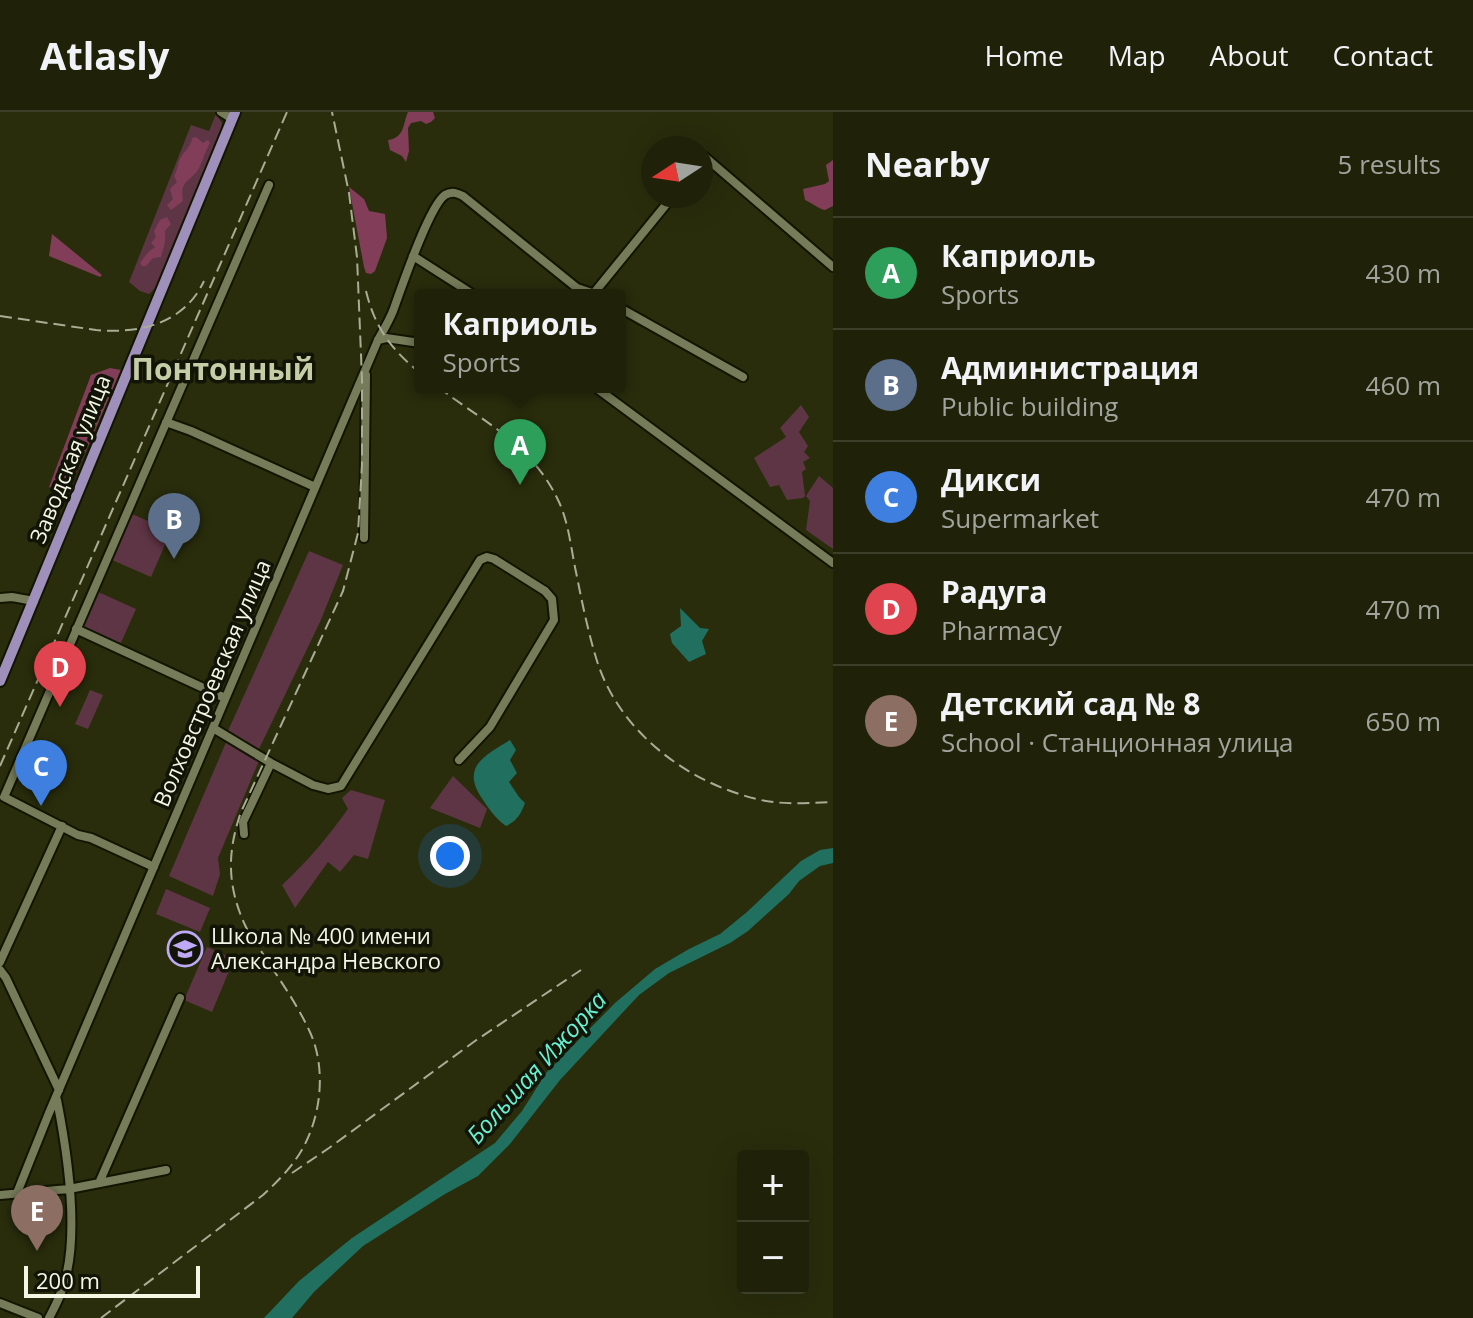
<!DOCTYPE html>
<meta charset="utf-8">
<style>
:root{--surface:#1f2209;--page:#2c2f17;--text:#f1f3f6;--muted:#a1a49c;--line:#3c3f2a;--accent:#2563eb}
body{margin:0;font-family:"Open Sans",sans-serif;background:var(--page);color:var(--text)}
.controls{position:absolute;right:24px;bottom:24px;display:grid;overflow:hidden;border-radius:8px;box-shadow:0 8px 32px #0002}
.controls button{width:72px;height:72px;display:grid;place-items:center;padding:0;border:0;border-bottom:2px solid var(--line);background:var(--surface);color:var(--text);font:40px sans-serif}
.compass{position:absolute;left:641px;top:24px;width:72px;height:72px;border-radius:50%;background:var(--surface);box-shadow:0 8px 32px #0002;rotate:258deg}
.scale{position:absolute;left:24px;bottom:20px;width:176px;box-sizing:border-box;padding-left:8px;border:4px solid #f3f7e4;border-top:0;font-size:22px;line-height:28px;white-space:nowrap;color:#f3f7e4;-webkit-text-stroke:6px #121407;paint-order:stroke}
.you{position:absolute;left:450px;top:744px;width:28px;height:28px;margin:-20px;border:6px solid #fff;border-radius:50%;background:#1a73e8;box-shadow:0 0 0 12px #1a73e833}
.badge{display:grid;place-items:center;width:52px;height:52px;border-radius:50%;background:var(--accent);color:#fff;font-size:26px;font-weight:700}
.pin{position:absolute;translate:-50% -66px;filter:drop-shadow(0 2px 4px #0008)}
.pin::after{content:'';position:absolute;top:42px;width:28px;height:24px;background:inherit;clip-path:polygon(0 0,100% 0,50% 100%)}
.popup{position:absolute;left:414px;top:177px;width:212px;height:104px;box-sizing:border-box;display:grid;place-content:center;border-radius:8px;background:var(--surface);filter:drop-shadow(0 2px 6px #0005);font-size:26px;white-space:nowrap;color:var(--muted)}
.popup b{font-size:30px;color:var(--text)}
.popup::after{content:'';position:absolute;left:50%;top:100%;margin-left:-16px;border:16px solid transparent;border-top-color:var(--surface)}
.list{margin:0;padding:0;list-style:none}
h2{display:flex;justify-content:space-between;align-items:center;height:104px;margin:0;padding:0 32px;font-size:34px}
h2 small{font-size:26px;font-weight:400;color:var(--muted)}
.list li{display:grid;grid-template-columns:52px 1fr auto;gap:24px;align-items:center;box-sizing:border-box;height:112px;padding:0 32px;border-top:2px solid var(--line)}
.list b{display:block;font-size:30px;white-space:nowrap}
.list p{margin:0;font-size:26px;white-space:nowrap;color:var(--muted)}
.list em{font-size:26px;font-style:normal;color:var(--muted)}
.map{position:relative;flex:none;width:833px;height:1206px;overflow:hidden}
header{display:flex;align-items:center;gap:48px;box-sizing:border-box;height:112px;padding:0 40px;background:var(--surface);border-bottom:2px solid var(--line)}
header strong{font-size:38px}
nav{display:flex;gap:44px;margin-inline-start:auto;font-size:28px}
main{display:flex}
aside{flex:1;background:var(--surface)}
.map>svg:first-child{display:block}
.green{fill:#5e3545}
.forest{fill:#823e59}
.water{fill:#216f5f}
.lines{fill:none;stroke-linecap:round;stroke-linejoin:round}
.minor-casing{stroke:#121500;stroke-width:12}
.major-casing{stroke:#121500;stroke-width:14}
.minor{stroke:#767c59;stroke-width:8}
.major{stroke:#9e90bb;stroke-width:10}
.rail{stroke:#a9ad95;stroke-width:2;stroke-dasharray:12 6;stroke-linecap:butt}
.labels{text-anchor:middle;stroke-width:7;stroke-linejoin:round;paint-order:stroke}
.street-label{font-size:22px;fill:#f3f7e4;stroke:#121407}
.poi-label{font-size:22px;fill:#f3f7e4;stroke:#121407;text-anchor:start}
.water-label{font-size:24px;font-style:italic;fill:#66f1d3;stroke:#121407}
.district-label{font-size:30px;font-weight:bold;fill:#c5cda7;stroke:#121407}
</style>
<header>
<strong>Atlasly</strong>
<nav><a>Home</a><a>Map</a><a>About</a><a>Contact</a></nav>
</header>
<main>
<div class="map">
<svg width="833" height="1206" viewBox="0 0 833 1206">
<rect width="100%" height="100%" fill="#292d0c"/>
<path class="green" d="M216,2L222,11L221,18L156,175L149,182L140,179L129,170L191,13L209,19Z
M801,293L809,305L799,320L808,334L804,340L810,346L803,350L806,357L802,360L805,384L803,386L787,388L779,373L770,375L754,346L786,325L780,316Z
M819,364L833,376V437L806,418L810,389L806,384Z
M132,402L171,419L151,465L112,448Z
M309,439L343,453L320,510L259,637L228,619Z
M96,479L136,497L120,533L80,515Z
M90,578L103,583L88,617L75,612Z
M227,628L259,649L218,746L220,762L213,784L169,764Z
M453,664L487,697L480,716L430,696Z
M351,678L385,688L368,747L354,743L340,760L328,750L295,796L282,773C307,750 328,725 348,697L342,686Z
M166,777L210,796L200,820L156,802Z
M207,835L234,847L212,900L184,888Z"/>
<path class="forest" d="M408,0H433L435,6L431,10L426,12L421,9L411,11L408,16L409,39L406,50L402,44L390,38L388,28C405,26 403,11 408,0Z
M196,25L203,31L208,28L210,31C205,39 203,48 199,56C192,70 179,66 183,89L171,98L167,93L173,87L170,77L177,70L174,64C178,58 177,53 180,47C184,39 191,35 192,26Z
M833,48V94L825,98C819,97 812,91 805,88L803,77L825,72L829,69L826,53Z
M349,75L364,87L369,99L385,102L387,126L375,159L371,162L366,161L364,155Z
M167,105L171,112L165,119C166,133 164,132 161,145L153,146L146,154H142L140,151C144,145 149,139 155,135L151,131L156,125L154,119L160,108Z
M52,122L102,163L100,165L49,144Z
M110,256L121,258L73,369C65,377 60,379 49,375L91,263Z"/>
<path class="water" d="M680,496L700,516L709,517L702,529L706,542L689,550L672,531L670,522L681,514Z
M510,628L516,638L510,648L517,661L509,670L519,685L525,691C521,702 517,709 506,714C495,706 489,697 481,685C461,654 486,643 510,628Z
M833,736V751L820,754L799,769L789,782L748,819L730,831L669,861L639,883L560,968L510,1032L478,1064L445,1082L363,1134L314,1180L292,1206H264L299,1169L352,1126L495,1031L522,999L546,961L615,891L655,857L689,837L720,822L747,800L801,749L820,738Z"/>
<g class="lines">
<g class="minor-casing">
<path id="minor" d="M221,0L232,7
M701,49L705,45L833,155
M413,144L474,183
M594,181L673,84
M620,196L743,265
M378,228L386,226L420,231
M595,275L833,451
M166,310L191,319L315,375
M364,426L366,263
M0,486L12,485L34,489
M76,517L225,586
M213,616L271,651L313,673L328,677L341,674L480,448L487,445L494,447L545,479L552,487L554,508L490,615L459,648
M244,722L243,710L271,651
M154,755L91,726L78,723L4,685L269,73
M0,850L62,714
M0,858L6,866L59,978
M99,1071L180,886
M17,1081L49,1001L378,228C383,219 389,209 393,199C401,177 429,94 445,83C452,79 457,81 463,84L577,176L598,183
M0,1083L69,1077L166,1058
M0,1191L38,1206
M49,1206C57,1191 64,1177 67,1160C78,1109 67,1039 57,988"/>
</g>
<g class="major-casing">
<path id="major" d="M0,569L235,0"/>
</g>
<use href="#minor" class="minor"/>
<use href="#major" class="major"/>
<path class="rail" d="M366,179C375,216 391,237 420,261
M0,204L96,218C139,222 184,212 204,169
M438,275C485,311 532,332 559,390C569,412 571,437 576,460C582,490 588,520 597,549C620,621 689,672 761,688C784,693 809,691 833,690
M0,654L287,0
M292,1061L329,1036L475,929L581,858
M101,1206L263,1083C275,1072 287,1060 296,1047C321,1012 328,957 309,918C296,890 277,864 261,839C256,830 249,822 245,813C227,774 227,740 241,700L343,479L358,421L362,353V267L357,145L349,81L332,0"/>
</g>
<defs>
<g id="school-ring" transform="scale(1.8)"><circle r="9.5" fill="#121407" stroke="#bea9f5" stroke-width="1.5"/><path d="M0-5L7-2L0 1L-7-2ZM-4 1L0 2.5L4 1V4Q0 6-4 4Z" fill="#bea9f5"/></g>
</defs>
<g fill-rule="evenodd">
<use href="#school-ring" x="185" y="837"/>
</g>
<g class="labels">
<g class="street-label">
<text transform="translate(70 347) rotate(-68)" y="8">Заводская улица</text>
<text transform="translate(212 571) rotate(-67)" y="8">Волховстроевская улица</text>
</g>
<g class="poi-label">
<text x="211" y="832">Школа № 400 имени<tspan x="211" dy="25">Александра Невского</tspan></text>
</g>
<g class="water-label">
<text transform="translate(537 956) rotate(-48)" y="8">Большая Ижорка</text>
</g>
<g class="district-label">
<text x="223" y="268">Понтонный</text>
</g>
</g>
</svg>
<div class="controls">
<button>+</button>
<button>−</button>
</div>
<svg class="compass" viewBox="-18 -18 36 36"><path d="M0-13l5 13h-10z" fill="#e53935"/><path d="M0 13l5-13h-10z" fill="#a1a49c"/></svg>
<div class="scale">200 m</div>
<div class="you"></div>
<div class="pin badge" style="left:520px;top:373px;background:#2e9e5b">A</div>
<div class="popup"><b>Каприоль</b>Sports</div>
<div class="pin badge" style="left:174px;top:447px;background:#5c6f8a">B</div>
<div class="pin badge" style="left:41px;top:694px;background:#3f7fe0">C</div>
<div class="pin badge" style="left:60px;top:595px;background:#e0444e">D</div>
<div class="pin badge" style="left:37px;top:1139px;background:#8d6e63">E</div>
</div>
<aside>
<h2>Nearby<small>5 results</small></h2>
<ul class="list">
<li><span class="badge" style="background:#2e9e5b">A</span><div><b>Каприоль</b><p>Sports</p></div><em>430 m</em></li>
<li><span class="badge" style="background:#5c6f8a">B</span><div><b>Администрация</b><p>Public building</p></div><em>460 m</em></li>
<li><span class="badge" style="background:#3f7fe0">C</span><div><b>Дикси</b><p>Supermarket</p></div><em>470 m</em></li>
<li><span class="badge" style="background:#e0444e">D</span><div><b>Радуга</b><p>Pharmacy</p></div><em>470 m</em></li>
<li><span class="badge" style="background:#8d6e63">E</span><div><b>Детский сад № 8</b><p>School · Станционная улица</p></div><em>650 m</em></li>
</ul>
</aside>
</main>
